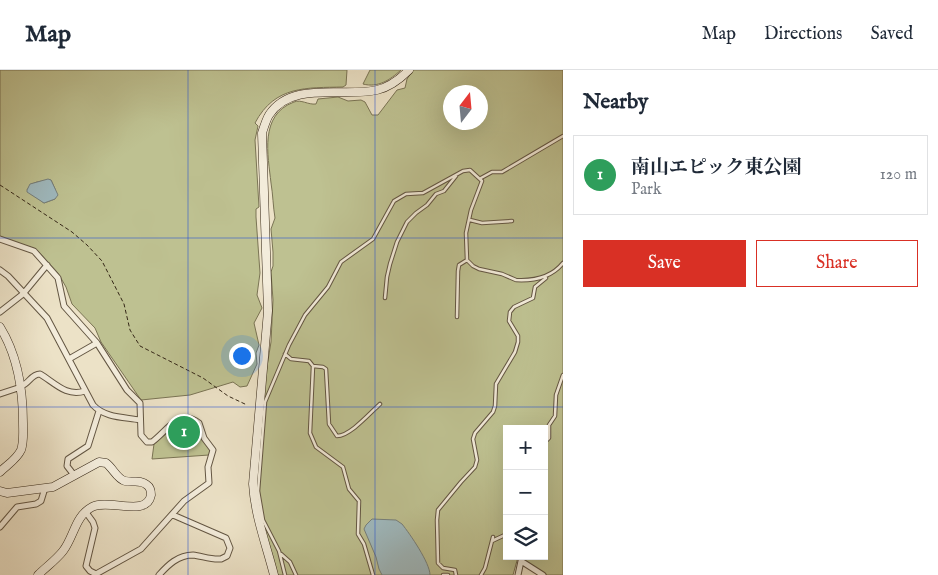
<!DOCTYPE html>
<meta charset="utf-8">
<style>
:root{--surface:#fff;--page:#f6f6f7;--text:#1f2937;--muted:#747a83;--line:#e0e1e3;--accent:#d93025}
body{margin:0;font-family:"IM FELL English","Noto Serif JP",serif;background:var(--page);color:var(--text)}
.controls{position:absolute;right:15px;bottom:15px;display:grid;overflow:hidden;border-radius:0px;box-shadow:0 5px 20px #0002}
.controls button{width:45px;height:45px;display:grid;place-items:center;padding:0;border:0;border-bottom:1px solid var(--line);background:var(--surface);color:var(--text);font:25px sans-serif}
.compass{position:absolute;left:443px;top:15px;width:45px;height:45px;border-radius:50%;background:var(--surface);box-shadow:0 5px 20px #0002;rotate:16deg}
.you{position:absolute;left:241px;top:285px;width:18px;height:18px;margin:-12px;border:4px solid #fff;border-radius:50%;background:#1a73e8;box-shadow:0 0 0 8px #1a73e833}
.badge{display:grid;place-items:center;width:32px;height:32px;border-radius:50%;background:var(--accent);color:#fff;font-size:16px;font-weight:700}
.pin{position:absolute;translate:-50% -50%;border:2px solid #fff;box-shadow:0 1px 5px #0006}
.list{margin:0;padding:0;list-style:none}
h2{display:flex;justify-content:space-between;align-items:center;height:65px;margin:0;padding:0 20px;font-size:21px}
h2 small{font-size:16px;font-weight:400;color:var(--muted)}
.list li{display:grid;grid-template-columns:32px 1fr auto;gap:15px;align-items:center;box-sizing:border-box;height:80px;margin:0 10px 10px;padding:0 10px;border:1px solid var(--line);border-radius:0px}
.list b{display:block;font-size:19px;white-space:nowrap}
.list p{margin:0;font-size:16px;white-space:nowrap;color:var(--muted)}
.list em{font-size:16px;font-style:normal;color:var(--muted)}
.actions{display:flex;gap:10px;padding:15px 20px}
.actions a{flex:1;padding:11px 0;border:1px solid var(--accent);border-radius:0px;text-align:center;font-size:18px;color:var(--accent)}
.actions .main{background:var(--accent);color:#fff}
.icon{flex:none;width:28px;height:28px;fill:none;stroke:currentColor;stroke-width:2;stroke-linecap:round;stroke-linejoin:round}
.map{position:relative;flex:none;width:563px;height:505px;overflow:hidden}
header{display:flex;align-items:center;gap:30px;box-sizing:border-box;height:70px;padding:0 25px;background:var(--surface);border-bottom:1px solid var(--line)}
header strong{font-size:24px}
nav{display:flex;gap:28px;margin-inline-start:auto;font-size:18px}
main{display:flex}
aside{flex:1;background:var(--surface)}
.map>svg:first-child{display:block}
.green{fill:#bec191;stroke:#7a7454;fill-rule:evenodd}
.water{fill:#9fbac0;stroke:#757f7c}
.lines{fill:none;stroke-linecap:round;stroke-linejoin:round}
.lane-casing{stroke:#635643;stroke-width:4.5}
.street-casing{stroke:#635643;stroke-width:7}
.secondary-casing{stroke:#352717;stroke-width:9}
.path{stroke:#352717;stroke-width:1;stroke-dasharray:4 2.5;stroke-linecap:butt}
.lane{stroke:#f3ecdb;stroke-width:2.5}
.street{stroke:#f3ecdb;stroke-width:5}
.secondary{stroke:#f3ecdb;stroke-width:8}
.grid{fill:none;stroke:#1d4ed8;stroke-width:1;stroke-opacity:0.55}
</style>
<header>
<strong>Map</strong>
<nav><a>Map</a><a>Directions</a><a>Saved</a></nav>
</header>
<main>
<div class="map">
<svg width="563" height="505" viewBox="0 0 563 505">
<rect width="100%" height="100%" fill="#ece2c7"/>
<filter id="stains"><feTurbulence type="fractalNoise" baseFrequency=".004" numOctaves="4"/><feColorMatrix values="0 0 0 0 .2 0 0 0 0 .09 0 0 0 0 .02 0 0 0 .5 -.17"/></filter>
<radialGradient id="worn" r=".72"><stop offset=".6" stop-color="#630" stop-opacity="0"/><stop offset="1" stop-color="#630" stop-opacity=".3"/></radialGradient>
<path class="green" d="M0,0H347L346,15L343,17C307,18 275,15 255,53L258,56L255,70L259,137L256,139V147L260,203L257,225L262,238L254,253L259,275L256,283L257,294L247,316L240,317L233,312L190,325L141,330L101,272L95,258L72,234L66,217L58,203L36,179L0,167ZM51,110L55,119V129L44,133L27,120C32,110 41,112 51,110Z
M370,0H401C390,10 378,18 363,14Z
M413,0H563V505H547L518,487L513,505H278L261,453L255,417L266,303L271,272L273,230L271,202L273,196V182L271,159L275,148C273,136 273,125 271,113C268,85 259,45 294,32C301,29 308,35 316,34L318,29L338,27L348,31L361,30L365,32L372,45H378L397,20L405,18L407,9ZM450,22H480V52H450ZM507,359H544V486H507Z
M181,351H190L198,355C201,364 202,373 210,378L211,381L209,385L152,389L154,374Z"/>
<path class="water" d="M48,109L51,110L58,125L55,129L44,133L27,122V120L30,114Z
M372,449L396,450L402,454C410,464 430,493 430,505H382L379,499L376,487L364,459L366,455Z"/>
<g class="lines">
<g class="lane-casing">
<path id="lane" d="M481,108L492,102H502L563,66
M470,150L482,153L512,151
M385,228L387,207L390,194L397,172L407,152L416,143L427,135L436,124L444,121L456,106
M457,247L458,201L459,195L467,190
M285,284L291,289L309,291L313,296L310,363L316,377L343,397L349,419L359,431L358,464L364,474L373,505
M313,296L323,297L326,299L329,354L337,366C350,366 370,343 380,334
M544,373L549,368V355L555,346L556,325L563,305
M492,471L507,464
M281,484L290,492L296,505
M285,505L279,481L263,450L258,421L265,332L289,275L305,245L328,217L341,192L373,169L394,131L406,124L423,123L463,101L470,100L482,111L471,140L466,163L467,190L473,196L479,199L502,204L516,210C534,211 551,208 563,193
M443,505H448
M456,505L455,500L443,498L438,493L437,450L438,440L461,412L475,397L477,390L473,369L475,363L493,342L495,336L496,314L515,282L518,272V266L509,251L510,242L514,237L533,228L535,217L546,208
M481,505L485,498L493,467"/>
</g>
<g class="street-casing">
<path id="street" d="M0,169L34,181L58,208L64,236L97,273L127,320L140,333L141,365L147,372H152C167,361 179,338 199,353L204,368L213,380L208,397L209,413L184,431L141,479L96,504L90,501L86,496L95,458L93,452L85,441
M0,200L8,206L47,248L93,335C105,348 124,347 140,350
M0,242L23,224L47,195
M69,289L97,273
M21,316C29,314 31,304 40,304C55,313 66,327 85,321
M0,324L21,317
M74,405L67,396L68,389L88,376L99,341
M0,457L17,437L36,434L41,431L45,418
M159,505C168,495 178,485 193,485C202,486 211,490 221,489L227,486L230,478L226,468L173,445
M518,505L521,491L543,505"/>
</g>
<g class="secondary-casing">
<path id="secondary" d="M0,257C18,286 23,320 23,353C23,362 24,372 21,380C17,389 7,395 0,402
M0,421L7,423L53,417L99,392L106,393C113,398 117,409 125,411C133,413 140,409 147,415C150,417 151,421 151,425C147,448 108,428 92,437C75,446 74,467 63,481C56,490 46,497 38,505
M274,505C266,474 255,446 253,414L268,241L262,63C264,57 266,50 269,45C292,10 344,28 377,20C390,17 400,9 409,0"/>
</g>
<path class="path" d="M0,115L72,162L87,175L102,191L124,234L130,260L140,276L203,308L228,326L247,335"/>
<use href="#lane" class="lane"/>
<use href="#street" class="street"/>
<use href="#secondary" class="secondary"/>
</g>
<path class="grid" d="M188,0V505M375,0V505M0,168H563M0,337H563"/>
<rect width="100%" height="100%" filter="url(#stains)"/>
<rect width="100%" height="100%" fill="url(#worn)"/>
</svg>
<div class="controls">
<button>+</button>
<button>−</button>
<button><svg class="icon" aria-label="layers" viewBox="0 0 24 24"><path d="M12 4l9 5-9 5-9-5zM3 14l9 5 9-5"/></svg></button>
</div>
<svg class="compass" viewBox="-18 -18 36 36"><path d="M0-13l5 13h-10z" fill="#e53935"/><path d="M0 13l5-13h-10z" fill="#747a83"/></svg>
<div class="you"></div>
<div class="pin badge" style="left:184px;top:362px;background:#2e9e5b">1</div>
</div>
<aside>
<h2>Nearby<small></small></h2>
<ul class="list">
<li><span class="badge" style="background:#2e9e5b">1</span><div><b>南山エピック東公園</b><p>Park</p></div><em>120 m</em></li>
</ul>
<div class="actions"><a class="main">Save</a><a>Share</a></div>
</aside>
</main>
